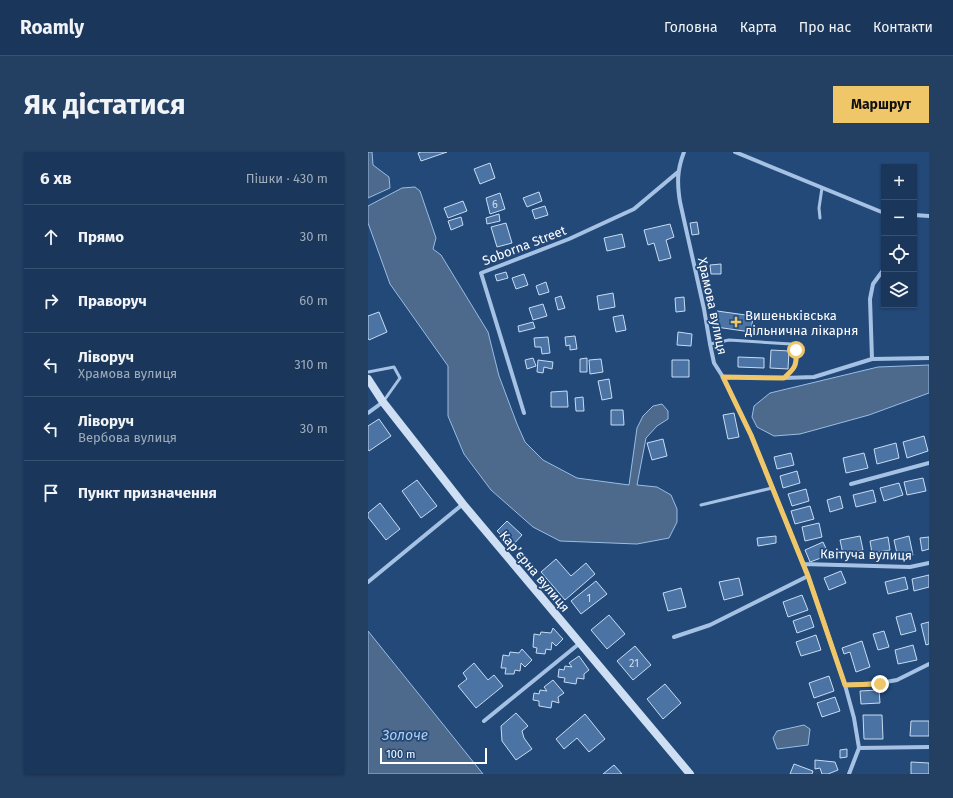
<!DOCTYPE html>
<html lang="uk">
<meta charset="utf-8">
<style>
:root{--surface:#1a375b;--page:#233f61;--text:#f1f3f6;--muted:#9facbb;--line:#385171;--accent:#efc768}
body{margin:0;font-family:"Fira Sans",sans-serif;background:var(--page);color:var(--text)}
.controls{position:absolute;right:12px;top:12px;display:grid;overflow:hidden;border-radius:0px;box-shadow:0 1px 3px #0004}
.controls button{width:36px;height:36px;display:grid;place-items:center;padding:0;border:0;border-bottom:1px solid var(--line);background:var(--surface);color:var(--text);font:20px sans-serif}
.scale{position:absolute;left:12px;bottom:10px;width:107px;box-sizing:border-box;padding-left:4px;border:2px solid #fff;border-top:0;font-size:11px;line-height:14px;white-space:nowrap;color:#fff;-webkit-text-stroke:3px #234979;paint-order:stroke}
.stop{position:absolute;width:12px;height:12px;margin:-9px;border:3px solid #efc768;border-radius:50%;background:#fff}
.stop.end{background:#efc768;border-color:#fff;box-shadow:0 1px 4px #0008}
.list{margin:0;padding:0;list-style:none}
h2{display:flex;justify-content:space-between;align-items:center;height:52px;margin:0;padding:0 16px;font-size:17px}
h2 small{font-size:13px;font-weight:400;color:var(--muted)}
.list li{display:grid;grid-template-columns:26px 1fr auto;gap:12px;align-items:center;box-sizing:border-box;height:64px;padding:0 16px;border-top:1px solid var(--line)}
.list b{display:block;font-size:15px;white-space:nowrap}
.list p{margin:0;font-size:13px;white-space:nowrap;color:var(--muted)}
.list em{font-size:13px;font-style:normal;color:var(--muted)}
.icon{flex:none;width:22px;height:22px;fill:none;stroke:currentColor;stroke-width:2;stroke-linecap:round;stroke-linejoin:round}
.map{position:relative;flex:none;width:561px;height:622px;overflow:hidden;border-radius:0px}
header{display:flex;align-items:center;gap:24px;box-sizing:border-box;height:56px;padding:0 20px;background:var(--surface);border-bottom:1px solid var(--line)}
header strong{font-size:19px}
nav{display:flex;gap:22px;margin-inline-start:auto;font-size:14px}
.intro{display:flex;align-items:center;justify-content:space-between;box-sizing:border-box;height:96px;padding:0 24px}
h1{margin:0;font-size:28px}
.button{padding:10px 18px;border-radius:0px;background:var(--accent);color:#111;font-size:14px;font-weight:700}
main{display:flex;gap:24px;padding:0 24px}
aside{flex:1;background:var(--surface);border-radius:0px;box-shadow:0 1px 3px #0004}
.map>svg:first-child{display:block}
.water{fill:#4d698c;stroke:#99bde5}
.building{fill:#4b73a3;stroke:#c7dcf3}
.lines{fill:none;stroke-linecap:round;stroke-linejoin:round}
.lane{stroke:#a5c2e4;stroke-width:3}
.street{stroke:#a5c2e4;stroke-width:4}
.secondary{stroke:#cedff4;stroke-width:8}
.route{stroke:#efc768;stroke-width:5}
.poi-dot{fill:#efc768;stroke:#234979;stroke-width:1.5}
.labels{text-anchor:middle;stroke-width:3.5;stroke-linejoin:round;paint-order:stroke}
.number-label{font-size:11px;fill:#d2dce8}
.street-label{font-size:13px;fill:#fff;stroke:#234979}
.poi-label{font-size:13px;fill:#fff;stroke:#234979;text-anchor:start}
.water-label{font-size:14px;font-style:italic;fill:#b0ccec;stroke:#234979}
</style>
<header>
<strong>Roamly</strong>
<nav><a>Головна</a><a>Карта</a><a>Про нас</a><a>Контакти</a></nav>
</header>
<div class="intro"><h1>Як дістатися</h1><a class="button">Маршрут</a></div>
<main>
<aside>
<h2>6 хв<small>Пішки · 430 m</small></h2>
<ul class="list">
<li><svg class="icon" aria-label="ahead" viewBox="0 0 24 24"><path d="M12 20V5M6 11l6-6 6 6"/></svg><div><b>Прямо</b></div><em>30 m</em></li>
<li><svg class="icon" aria-label="right" viewBox="0 0 24 24"><path d="M7 20v-9h11M14 6l5 5-5 5"/></svg><div><b>Праворуч</b></div><em>60 m</em></li>
<li><svg class="icon" aria-label="left" viewBox="0 0 24 24"><path d="M17 20v-9H6M10 6l-5 5 5 5"/></svg><div><b>Ліворуч</b><p>Храмова вулиця</p></div><em>310 m</em></li>
<li><svg class="icon" aria-label="left" viewBox="0 0 24 24"><path d="M17 20v-9H6M10 6l-5 5 5 5"/></svg><div><b>Ліворуч</b><p>Вербова вулиця</p></div><em>30 m</em></li>
<li><svg class="icon" aria-label="arrive" viewBox="0 0 24 24"><path d="M6 21V4h12l-3 4 3 4H6"/></svg><div><b>Пункт призначення</b></div></li>
</ul>
</aside>
<div class="map">
<svg width="561" height="622" viewBox="0 0 561 622">
<rect width="100%" height="100%" fill="#234979"/>
<path class="water" d="M0,0H4L5,13L21,25L22,36L0,46Z
M47,35L52,39L68,86L65,97L73,103L120,180L131,224L149,272L157,290L175,308L209,326L261,333L269,276L275,264L285,254L294,252L300,259V267L289,274L278,286L269,333L289,335L303,343L309,357V370L301,386L269,392L192,389L165,375L123,338L96,302L80,264V214L22,132L0,71V54L34,36Z
M561,213V241L501,263L432,282L406,284L389,275L384,265L386,254L402,241L510,215Z
M0,479L115,622H0Z
M436,573L442,577L440,593L409,597L405,586L409,579Z"/>
<path class="building" d="M53,0H79L53,9L50,1Z
M122,11L127,26L112,32L106,17Z
M171,40L174,49L159,55L155,46Z
M132,41L137,57L122,62L118,46Z
M95,49L99,59L80,66L76,56Z
M177,54L180,63L167,67L164,58Z
M131,62L132,69L119,72L118,66Z
M93,65L95,73L83,78L80,69Z
M329,70L331,82L324,83L322,71Z
M138,71L144,91L129,95L123,75Z
M302,72L306,85L298,88L303,106L291,109L286,91L280,93L276,78Z
M254,82L257,95L239,99L236,86Z
M353,112V122H343L342,113Z
M138,120L140,126L129,129L127,123Z
M156,122L160,133L148,137L144,126Z
M178,130L181,140L171,143L168,134Z
M245,141L247,155L231,158L229,144Z
M193,144L197,156L190,158L187,146Z
M316,145L317,159L308,160L307,146Z
M175,152L179,164L165,168L161,156Z
M349,159L385,164L383,180L348,175Z
M11,160L19,180L1,188L0,186V164Z
M255,163L258,178L248,180L245,165Z
M165,170L167,176L151,180L150,174Z
M310,180L324,182L323,194L309,193Z
M207,184L209,197L202,198V193L198,194L197,185Z
M180,185L182,201L174,202L173,195H167L166,186Z
M403,198L421,199L420,217L402,216Z
M370,205L396,206V216L370,215Z
M165,206L168,214L159,217L157,208Z
M219,206V220H212V207Z
M233,207L235,220L222,222L221,208Z
M170,208L185,210L184,217L176,215L175,221L169,220Z
M304,208H321V225H304Z
M241,227L244,246L234,248L230,229Z
M199,239L200,255H183V240Z
M215,245L216,259H208L207,246Z
M243,258H255L256,273H243Z
M366,261L371,285L360,287L355,263Z
M11,267L23,284L1,299L0,297V274Z
M556,284L560,299L539,306L535,290Z
M295,287L299,304L284,308L279,291Z
M528,291L531,306L509,312L506,297Z
M423,301L426,313L409,317L406,305Z
M496,301L500,316L478,321L475,306Z
M429,319L432,331L415,336L412,324Z
M555,326L558,339L539,343L536,330Z
M49,328L69,354L53,366L34,339Z
M531,331L535,343L516,349L512,336Z
M438,337L441,349L424,354L420,342Z
M505,338L508,350L488,355L485,343Z
M472,344L475,356L462,360L459,348Z
M12,351L32,377L18,388L0,365V361Z
M442,354L446,367L427,372L423,359Z
M139,369L154,383L144,394L129,379Z
M451,371L454,385L437,389L434,375Z
M408,384V391L390,394L389,386Z
M492,384L495,398L475,402L472,388Z
M541,384L545,403L530,406L526,388Z
M520,385L522,398L504,401L502,389Z
M561,385V397L554,399L552,386Z
M455,390L461,403L442,410L437,398Z
M188,407L203,424L218,411L227,422L197,448L173,420Z
M473,419L478,431L461,438L456,426Z
M561,423V435L546,439L544,427Z
M537,425L540,437L520,442L517,430Z
M371,426L375,443L356,448L351,430Z
M228,429L239,442L213,462L203,449Z
M313,436L318,455L300,459L295,441Z
M434,443L440,458L420,465L415,450Z
M543,461L548,479L533,483L528,465Z
M241,463L257,482L239,497L223,478Z
M442,463L446,475L429,481L425,469Z
M561,470V492L558,493L553,472Z
M185,476L195,487L188,494L184,490L183,498L178,497L177,502L168,501L169,496L165,495L166,482L172,483L173,480L183,481Z
M516,479L521,495L510,498L505,482Z
M448,483L453,498L433,504L428,490Z
M494,489L502,515L488,520L482,500L476,502L474,496Z
M545,493L549,508L530,512L527,498Z
M267,494L283,513L265,528L249,509Z
M154,497L164,508L157,515L153,511L152,519L147,518L146,522H137L138,516H133L135,503L141,504L142,500L151,501Z
M211,504L221,518L216,522V527L209,526L208,532L196,530L197,526L190,525L191,517L196,518L197,514L204,515L201,511Z
M106,511L120,528L126,523L135,534L108,556L90,534L99,527L95,521Z
M461,524L466,539L446,546L441,531Z
M185,528L196,541L190,545L191,551L184,549L183,556L171,554V549L165,548L166,541L171,542L172,538L179,539L176,535Z
M297,532L313,551L295,567L279,547Z
M511,538L512,551L493,552L492,539Z
M467,545L472,559L454,565L449,551Z
M148,561L160,574L154,579L156,586L164,597L148,608L134,589L133,574Z
M217,562L237,587L221,600L209,586L196,597L188,587Z
M495,563H514L515,587H496Z
M543,569H561V584H542Z
M479,597V605L472,606V598Z
M447,608L467,610L470,618L460,622H454L452,616L447,617Z
M543,610L561,611V622H543Z
M426,612L445,619L444,622H422Z
M246,613L254,622H235Z"/>
<g class="lines">
<path class="lane" d="M452,66L451,56L454,36
M342,192L361,188L423,192C434,206 428,215 416,226
M0,220L26,215L32,226L15,250
M333,353L404,336"/>
<path class="street" d="M316,0C309,18 309,31 312,50L336,157L342,192L346,211L355,225L383,283L393,307L440,424L477,533L486,566L491,596L481,622
M367,0L516,61
M546,63L561,64
M504,207L502,147L505,132L516,117
M355,225L416,226L446,225L504,207L561,206
M0,261L15,250
M156,261L113,121L201,87L266,57L310,20
M483,332L561,311
M435,412L542,415L561,411
M0,430L95,352
M306,485L342,473L440,424
M477,533L512,531L529,528L561,512
M116,569L212,491
M491,596L561,595"/>
<path class="secondary" d="M0,227L15,250L95,352L322,622"/>
</g>
<g class="lines">
<path class="route" d="M428,198C429,214 427,216 416,226L355,225L383,283L440,424L477,533L512,532"/>
</g>
<path class="poi-dot" d="M366 164h4v4h4v4h-4v4h-4v-4h-4v-4h4z"/>
<g class="labels">
<g class="number-label">
<text x="127" y="56">6</text>
<text x="221" y="450">1</text>
<text x="266" y="515">21</text>
</g>
<g class="street-label">
<text transform="translate(156 93) rotate(-21)" y="5">Soborna Street</text>
<text transform="translate(345 154) rotate(78)" y="5">Храмова вулиця</text>
<text transform="translate(498 402) rotate(1)" y="5">Квітуча вулиця</text>
<text transform="translate(167 419) rotate(50)" y="5">Карʼєрна вулиця</text>
</g>
<g class="poi-label">
<text x="377" y="168">Вишеньківська<tspan x="377" dy="15">дільнична лікарня</tspan></text>
</g>
<g class="water-label">
<text x="37" y="588">Золоче</text>
</g>
</g>
</svg>
<div class="controls">
<button>+</button>
<button>−</button>
<button><svg class="icon" aria-label="locate" viewBox="0 0 24 24"><circle cx="12" cy="12" r="6"/><path d="M12 2v4M12 18v4M2 12h4M18 12h4"/></svg></button>
<button><svg class="icon" aria-label="layers" viewBox="0 0 24 24"><path d="M12 4l9 5-9 5-9-5zM3 14l9 5 9-5"/></svg></button>
</div>
<div class="scale">100 m</div>
<div class="stop" style="left:428px;top:198px"></div>
<div class="stop end" style="left:512px;top:532px"></div>
</div>
</main>
